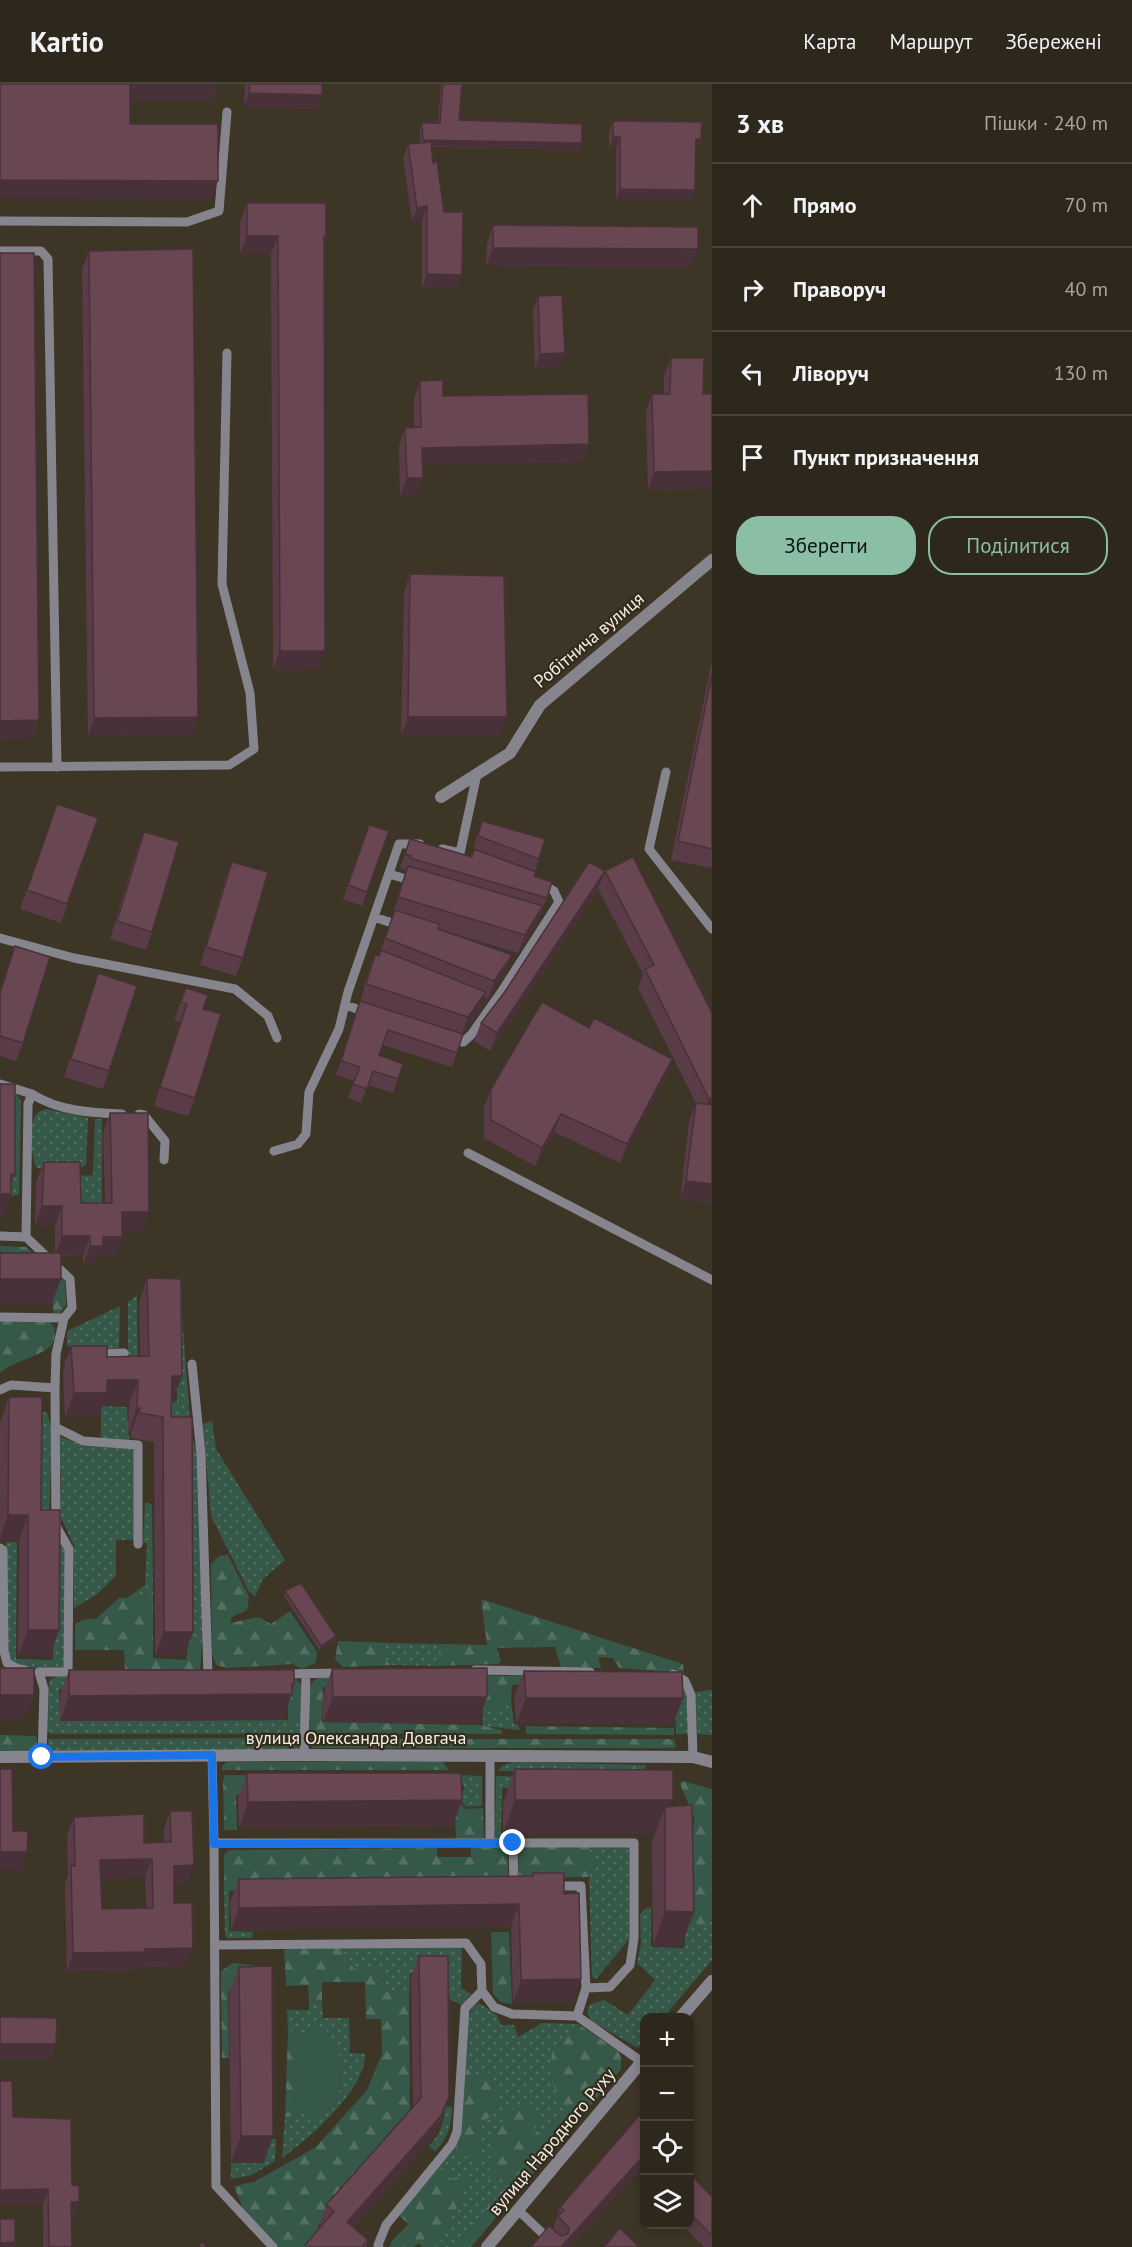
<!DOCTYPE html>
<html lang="uk">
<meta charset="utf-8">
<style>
:root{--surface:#2e281c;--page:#3a3429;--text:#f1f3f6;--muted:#a7a6a3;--line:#49443b;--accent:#8abfa5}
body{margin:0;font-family:"PT Sans",sans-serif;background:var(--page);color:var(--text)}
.controls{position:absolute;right:18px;bottom:18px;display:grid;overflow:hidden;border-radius:12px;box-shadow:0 3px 9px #0003}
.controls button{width:54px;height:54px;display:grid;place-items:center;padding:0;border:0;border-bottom:2px solid var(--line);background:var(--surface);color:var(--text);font:30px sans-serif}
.stop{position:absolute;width:18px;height:18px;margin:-14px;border:4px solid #1a73e8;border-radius:50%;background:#fff}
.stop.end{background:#1a73e8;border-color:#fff;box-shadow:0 2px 6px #0008}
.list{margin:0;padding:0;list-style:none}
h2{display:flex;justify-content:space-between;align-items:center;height:78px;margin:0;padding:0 24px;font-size:26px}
h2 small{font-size:20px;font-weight:400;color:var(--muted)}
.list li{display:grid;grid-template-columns:39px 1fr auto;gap:18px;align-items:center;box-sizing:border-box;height:84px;padding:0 24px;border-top:2px solid var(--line)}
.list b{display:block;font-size:22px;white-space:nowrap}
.list em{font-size:20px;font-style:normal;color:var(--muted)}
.actions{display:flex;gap:12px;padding:18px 24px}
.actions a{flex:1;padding:14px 0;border:2px solid var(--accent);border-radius:24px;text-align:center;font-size:21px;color:var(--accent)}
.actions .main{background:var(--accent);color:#111}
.icon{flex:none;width:33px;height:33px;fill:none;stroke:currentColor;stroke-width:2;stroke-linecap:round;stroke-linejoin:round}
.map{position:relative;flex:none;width:712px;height:2163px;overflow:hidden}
header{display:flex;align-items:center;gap:36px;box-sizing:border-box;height:84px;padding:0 30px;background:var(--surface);border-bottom:2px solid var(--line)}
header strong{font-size:28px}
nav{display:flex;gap:33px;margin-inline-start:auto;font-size:21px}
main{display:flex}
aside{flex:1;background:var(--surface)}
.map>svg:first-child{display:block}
.grass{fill:url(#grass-dots)}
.forest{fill:url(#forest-firs)}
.pitch{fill:#365848}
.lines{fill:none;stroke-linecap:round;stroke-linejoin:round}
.service{stroke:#86858e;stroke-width:9}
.minor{stroke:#86858e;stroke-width:12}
.tertiary{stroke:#86858e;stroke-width:12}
.wall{fill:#593c47;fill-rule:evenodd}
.shaded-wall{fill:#493139}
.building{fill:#684652;stroke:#493139;stroke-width:1.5;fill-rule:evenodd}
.route{stroke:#1a73e8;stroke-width:8}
.labels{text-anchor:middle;stroke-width:4.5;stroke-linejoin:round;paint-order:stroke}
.street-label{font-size:18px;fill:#f5f0e6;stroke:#332b1c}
</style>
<header>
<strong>Kartio</strong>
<nav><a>Карта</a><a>Маршрут</a><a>Збережені</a></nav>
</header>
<main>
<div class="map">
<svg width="712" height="2163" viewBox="0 0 712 2163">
<defs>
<pattern id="grass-dots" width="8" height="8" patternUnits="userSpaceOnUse" patternTransform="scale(1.5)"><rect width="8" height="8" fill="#365848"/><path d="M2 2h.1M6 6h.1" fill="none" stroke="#547062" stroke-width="1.8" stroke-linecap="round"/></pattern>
<pattern id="forest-firs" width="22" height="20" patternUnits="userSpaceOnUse" patternTransform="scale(1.5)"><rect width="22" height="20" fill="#365848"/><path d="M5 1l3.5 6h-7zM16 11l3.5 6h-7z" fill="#547062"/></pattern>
</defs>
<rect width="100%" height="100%" fill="#3d3526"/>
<path class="grass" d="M0,1008L16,1010L21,1017L19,1111L10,1112Z
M46,1025L88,1034L86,1081L80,1084H37C31,1075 28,1038 37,1030C39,1027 43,1026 46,1025Z
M95,1035H102V1137L82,1136L78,1092L93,1091Z
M137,1211L138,1291L65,1282V1275L128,1274V1218Z
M176,1218H181L191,1350L197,1369L202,1483V1558L195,1555L188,1561L185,1356L165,1353L166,1319L177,1318Z
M120,1222L119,1264L75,1266L67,1261V1247Z
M101,1322L127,1323L129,1356L101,1355Z
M37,1326L47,1329L52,1344L49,1439H36Z
M212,1337L216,1365L285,1476L263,1495L255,1513L248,1506L211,1432L203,1340Z
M57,1351L83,1362L135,1364L134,1456H116V1492L96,1511L74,1524V1462L60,1431L61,1396Z
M145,1419L152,1420L153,1512L127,1514L145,1501L147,1459H143Z
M52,1448L67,1466L66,1586L19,1584L8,1577L6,1567V1458H17L16,1575L53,1576Z
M392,1559L441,1560L436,1582L392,1581L383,1573L384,1562Z
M61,1592H96L98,1602L59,1605L60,1637L302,1636L301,1650H53L47,1648L48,1605L50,1595Z
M681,1600L686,1609L690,1650H676L675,1606Z
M712,1606V1651L697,1650L695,1608Z
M482,1610L499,1625L511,1617L514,1640L518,1641L520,1646L483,1642Z
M301,1654L298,1666L53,1667L48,1663V1655Z
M512,1678L558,1679L557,1687H498L502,1682Z
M459,1691L482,1692V1722L466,1723L455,1710L465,1705Z
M496,1692L553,1693L552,1704H502L501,1749L503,1751H517V1756H495Z
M588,1762H630V1854L596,1895L592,1893L589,1793L596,1781Z
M224,1807H229V1847L253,1848L252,1854H227L225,1851Z
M651,1823V1863L684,1864L687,1836L703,1841L712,1837V1876L664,1933L644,1934V1956L638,1964L593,1938L587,1929L589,1921L604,1916L628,1931L655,1896L637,1879L641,1860L640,1831L643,1826Z
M340,1862H462L461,1904L471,1910L461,1921L448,1914L446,1889H410L409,1914L391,1907L375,1884L354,1885Z
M309,1917L322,1918L323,1934H349L350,1969L365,1970C366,2005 309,2055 282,2074L285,2033L295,2032L299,2026L316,2032L334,2023L341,2000L338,1964L309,1945L305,1949L288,1947L287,1926H309Z
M479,1919L497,1931L501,1941H514L518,1953L542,1939L578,1940L618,1967L621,1974V1985L471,2163H423L418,2159L414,2163H389L392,2157L409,2140L398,2131L456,2062L461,2048L467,1939L472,1923Z
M445,2022L452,2023C451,2043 449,2053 435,2067L429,2062C440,2051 444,2038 445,2022Z
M264,2055H276L275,2077L252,2091L231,2095V2079H264Z"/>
<path class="forest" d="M0,1162L26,1163L65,1198L66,1221L60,1229H53V1190L0,1189Z
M0,1236H49L55,1245C55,1250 55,1256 52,1260C45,1271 13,1277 0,1289Z
M228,1471L249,1513L247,1526L232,1533L230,1539L259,1533L271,1540L290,1527L317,1568L316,1579L302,1585L293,1580L228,1584L216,1581L212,1570L211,1480L219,1472Z
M153,1512V1574L186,1576L188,1561L195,1555L202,1558L200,1586L125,1585L124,1566H75V1541L82,1536L97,1534L119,1514Z
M481,1515L683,1580L684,1589L619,1584L613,1574L598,1573L601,1584L561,1583L555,1563L497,1564L501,1577L498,1580L436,1582L441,1560L487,1561Z
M338,1557L392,1559L384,1562V1573L392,1581L343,1583L335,1576Z
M325,1591H337L341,1603H323L322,1638L479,1641L502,1646V1650L310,1649L309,1604L314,1596Z
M466,1591L536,1592L538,1601H512L511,1617L499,1625L488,1622L482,1610Z
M288,1594L297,1596L302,1602V1636H288Z
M526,1642L674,1644V1651L526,1650Z
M0,1651L36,1652L38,1664L34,1668H0Z
M309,1655H674L676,1661L674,1664H314L310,1662Z
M442,1677L449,1686H222V1682L227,1678Z
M558,1679L646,1681L645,1689L557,1687Z
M225,1691L447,1692L455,1710L236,1711L237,1746H224L223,1697Z
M682,1697L712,1705V1837L703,1842L687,1836L686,1752L694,1741V1733L680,1700Z
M454,1713L466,1725L483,1724L484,1755H456Z
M518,1762H588L596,1781L589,1793L519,1794Z
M507,1763L509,1806L224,1807V1771L229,1766L437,1764V1773H471V1764Z
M491,1848H509L512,1920L501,1918L493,1910Z
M340,1862L354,1885L375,1884L391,1907L409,1914L410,2029L317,2142L323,2148L310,2163H278L243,2125L234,2102L254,2098L316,2063L367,2006L382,1970L381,1935H366L365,1898H322V1918L309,1917L308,1901L286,1902L284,1863Z
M233,1879L252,1881L265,1887L272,1905L228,1907L229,1974H222L221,1887Z
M578,1940L618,1967L621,1974V1985L471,2163H453L479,2132L516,2093L489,2094L490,2055L508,2029L526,2014L543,2034L529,2052L548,2047L565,2025L551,1995L552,1964Z
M288,1947L305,1949L293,1961V2009L299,2026L295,2032L285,2033Z
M465,1978L472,1992L493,1988L498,2019L482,2043L478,2074L458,2072L456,2062L461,2048Z
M438,2084L447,2087L451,2095L461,2092L470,2096L438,2163H423L418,2159L414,2163H391L392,2157L409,2140L398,2131Z"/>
<path class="pitch" d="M309,1945L326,1946L338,1963L341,2000L334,2023L316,2032L299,2026L293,2009V1961Z"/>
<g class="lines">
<path class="service" d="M0,137L187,138L219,127L227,28
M0,167H41L48,175L57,683
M0,683L229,681L254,665L250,609L222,500L227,269
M666,688L649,765L712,845
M442,765L460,769L477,690
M389,790L413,797
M374,833L401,842
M0,854L74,874L235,905L268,932L277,954
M345,921L369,929
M450,956L463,958L471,951L502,907L559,818L554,807L541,799
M0,1000L32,1010
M139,1030L144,1031L165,1057L164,1076
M274,1067L298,1060L306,1050L309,1008L339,945L348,908L399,760H420
M468,1069L712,1196
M0,1152L26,1153
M0,1233L64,1234
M94,1270L124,1269
M192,1280L201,1370L208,1590
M0,1306L11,1301L55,1304
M57,1344L83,1357L138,1361V1460
M0,1464L3,1466L4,1567L7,1579L18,1585L25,1586
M475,1586L590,1588
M283,1590L341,1589
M673,1590L685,1597L691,1611L693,1673
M212,1671L214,1759L216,2102L273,2163
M304,1671L306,1590
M42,1673L44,1605L39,1588H68L69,1465L56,1442L55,1304L56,1270L64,1234L72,1224L70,1195L26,1153L28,1020L32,1010C58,1027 92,1029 122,1030
M490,1673V1759
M214,1759H634V1854L630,1881L610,1903L586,1904
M513,1759L514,1802
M552,1802H581L586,1904L577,1932L642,1978
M215,1861L466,1859L481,1880L482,1907L494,1923L512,1930L577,1932
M518,2126L557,2163
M379,2163L378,2161L386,2141L452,2060L457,2048L465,1924L482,1907"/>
<path class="minor" d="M441,713L510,669L540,621L712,476"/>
<path class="tertiary" d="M0,1673L304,1671L693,1673L712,1678
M680,1934L712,1897
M487,2163L644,1975"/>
</g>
<path class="wall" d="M245,0H322L317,25L244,23Z
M441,0H462L459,36L580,66L432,63L433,79L444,128L457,204H422V136L412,137L403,74L408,60L420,59V45L422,39H438Z
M613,37L701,55L697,66H695V106L691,116H616V64H609V48Z
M247,119L326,152L324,160L318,585L273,586L271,170H240V138Z
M493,141L691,184L486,182L487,160Z
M89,167L198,633L192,651L88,652L82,185Z
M538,212L565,269L559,283L535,284L533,226Z
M671,274L703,310H712V405L648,406L646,328L652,310H664V292Z
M420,297L443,312L583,378L422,381L416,412H400L399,362L405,344H414V315Z
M410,490L500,651H401L404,508Z
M712,576V784L671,776Z
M57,720L98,734L61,839L20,825Z
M482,737L539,775L535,787L534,792L547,814L536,841L518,869L438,845L505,890L488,915L484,914L480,927L462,950H463L452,983L383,961L379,971L403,980L393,1009L368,1001L361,1019L348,1014L354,997L336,991L360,919L368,889L375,871L379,872L393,832H392L406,788V786L400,784L410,755L471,773L477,751Z
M369,741L389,747L362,822L343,815Z
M144,748L152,848L146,866L110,855L137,766Z
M232,778L243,874L236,892L200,881L225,796Z
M605,787L712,929V1119L680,1115L689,1037L696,1019L638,904L643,890L598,805L490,967L474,957L481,939Z
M15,862L23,959L16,977L0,972V906Z
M98,889L109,987L103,1005L64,993Z
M186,904L203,925L195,1014L188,1032L154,1022L180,938L174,936Z
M589,944L672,975L665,994L620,1079L554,1048L535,1082L484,1054V1023L491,1005Z
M0,1000L15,1091L11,1101L3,1132H0Z
M110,1029L142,1148H122L115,1172H99L95,1181H83V1172H61V1195L51,1221L55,1169V1142H35L36,1098L44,1078L81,1119H105L103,1049Z
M147,1194L173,1316H171V1333L184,1572H155L154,1358L131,1354V1349H128L129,1321H103L98,1333H65L63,1287L71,1262L107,1273L140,1272L139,1219Z
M9,1313L41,1426L59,1546L50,1572L18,1571L19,1457L0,1456V1338Z
M285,1507L335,1557L320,1567L284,1512Z
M332,1585L478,1639L323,1638V1611Z
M69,1586L294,1600L282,1636L60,1637V1612Z
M524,1587L683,1614L673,1640H516L514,1613Z
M515,1685L670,1723L694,1828L681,1862H653L652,1757L655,1750H503V1719Z
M247,1689L462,1716L453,1742L239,1744L238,1715Z
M170,1727L187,1799L174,1800V1819L186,1882L140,1883L138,1886L67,1887L65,1800L68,1791L67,1752L74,1733L144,1759L164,1758V1745ZM145,1793L146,1824L102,1825L101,1794Z
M533,1789L564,1810L573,1918H513L511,1843L231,1846L230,1818L239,1795L532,1792Z
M419,1872L449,2013L441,2035L433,2053L354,2143L368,2156L366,2163H305L320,2144L319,2142L326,2121L413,2023L411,1893Z
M239,1883L264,2078H231L229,1909Z
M645,2025V2080L570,2163L553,2145L560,2123Z
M13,2033L72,2101L79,2118L73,2133H71L72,2163H43V2121Z
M690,2090L712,2113V2163H704L681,2140H690Z"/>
<path class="shaded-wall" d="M129,0H219L212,17H123Z
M249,9L322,11L317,25L244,23Z
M613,53H620L616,64H609Z
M696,55H701L697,66L692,65Z
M423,56L582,59L580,66L420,62Z
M0,96L218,97L211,115L0,114Z
M620,105L695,106L691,116H616Z
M427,122L422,136L412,137L417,124Z
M247,152H278L271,170H240Z
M493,164L698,165L691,184L486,182Z
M427,190L462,191L457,204H422Z
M565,269L559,283L535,284L540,270Z
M589,360L583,378L415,381L422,364Z
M712,387V405L648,406L654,388Z
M407,394H423L416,412H400Z
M280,567H325L318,585L273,586Z
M198,633L192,651L88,652L94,634Z
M408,633H507L500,651H401Z
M39,636L33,654L0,655V637Z
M605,787L598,805L490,967L497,949Z
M543,822L536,841L518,869L525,851Z
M512,871L505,890L488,915L494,897Z
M486,908L480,927L461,951L468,933Z
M672,975L665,994L620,1079L627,1060Z
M712,1013V1028L702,1033L709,1015Z
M561,1030L554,1048L535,1082L542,1064Z
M686,1097L712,1100V1119L680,1115Z
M0,1110H11L3,1132H0Z
M42,1122H62L55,1142H35Z
M122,1128H149L142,1148H115Z
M62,1152H90L83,1172L55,1171Z
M103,1153H122L115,1172H99L95,1181H83L90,1162Z
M0,1195H61L51,1221H0Z
M172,1292H182L173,1316H163Z
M107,1296H138L129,1321H103L98,1333H65L74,1309Z
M137,1324H140L131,1349H128Z
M8,1431H28L19,1457L0,1456V1454Z
M28,1546H59L50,1572L18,1571Z
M164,1548H193L184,1572H155Z
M336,1552L335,1557L320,1567L321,1562Z
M294,1600L290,1610H292L282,1636L60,1637L69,1612Z
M0,1611H34L24,1637H0Z
M333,1613H487L478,1639L323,1638Z
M526,1614H683L673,1640H516Z
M462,1716L453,1742L239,1744L248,1718Z
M515,1716H673L665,1738V1723L655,1750H503Z
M0,1768H27L21,1786H0Z
M152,1775L145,1793L94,1794L100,1776Z
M194,1781L187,1799L167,1800L174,1782Z
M519,1820L511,1843L231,1846L239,1824Z
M665,1827L694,1828L681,1862H653Z
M193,1864L186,1882L140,1883L138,1886L67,1887L73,1869L145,1865Z
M581,1895L573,1918H513L521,1896Z
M0,1960H56L51,1975H0Z
M449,2013L433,2053L339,2160L347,2138Z
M241,2052H273L264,2078H231Z
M645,2070V2080L570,2163H561Z
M48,2105L43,2121H0V2106Z
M71,2118H79L73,2133H66Z
M15,2158L14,2163H0V2159Z"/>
<path class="building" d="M0,0H130V40H218V97L0,96Z
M250,0H322V11L249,9Z
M443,0H462L459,36L582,40V59L423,56L422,39H440Z
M613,37L702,38L701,55H696L695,106L620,105V53H613Z
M431,58L433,79L437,77L444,128H463L462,191L427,190V122L417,124L408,60Z
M247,119H326V152H324L325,567H280L278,152H247Z
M493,141L698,143V165L493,164Z
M193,165L198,633L94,634L89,167Z
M0,169H34L39,636L0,637Z
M562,211L565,269L540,270L538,212Z
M671,274H704L703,310H712V387L654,388L652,310H670Z
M443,296V312L588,310L589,360L422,364L423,394H407L405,344L421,343L420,297Z
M410,490L504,492L507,633H408Z
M712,590V765L678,757Z
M57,720L98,734L67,820L27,806Z
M482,737L545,755L539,775L478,752Z
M369,741L389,747L367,808L348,801Z
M144,748L179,758L152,848L117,837Z
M410,755L472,773L474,765L536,788L534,792L552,798L547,814L410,774L411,772L405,770Z
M633,773L712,929V1013L709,1015L645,885L654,881L605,787Z
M232,778L268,788L243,874L206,863Z
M589,778L605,787L497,949L481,939L504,909Z
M408,782L543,822L525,851L398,813Z
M395,826L439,840L438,845L512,871L494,897L385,854Z
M15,862L50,873L23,959L0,952V909Z
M381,866L486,908L468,933L366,900L375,871L379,872Z
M98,889L137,902L109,987L71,975Z
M186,904L208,911L203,925L221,930L195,1014L160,1003L187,920L181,918Z
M360,917L463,950L457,969L388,946L379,971L403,980L398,995L373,987L367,1005L353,1000L360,983L341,977Z
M542,918L589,944L594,934L672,975L627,1060L561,1030L542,1064L491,1036V1005Z
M0,1000H15V1091L11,1090V1110H0Z
M696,1019L712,1021V1100L686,1097Z
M110,1029H148L149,1128H122V1153H103V1162H90V1152H62V1122H42L44,1078H80L81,1119H112Z
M0,1169H61V1195H0Z
M147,1194L181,1195L182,1292H172L171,1333H192L193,1548H164L163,1333L139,1329L140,1324H137L138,1296H107V1309H74L71,1262H107V1273L149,1272Z
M9,1313H42L41,1426H60L59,1546H28V1431H8Z
M301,1499L336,1552L321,1562L285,1507Z
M0,1584H34V1611H0Z
M487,1584V1613H333L332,1585Z
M69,1586H294V1600H292V1610L69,1612Z
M524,1587L682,1588L683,1614H526Z
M0,1685H12L13,1747H28L27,1768H0Z
M515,1685L673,1686V1716H515Z
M247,1689H461L462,1716L248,1718Z
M692,1721L694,1828L665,1827V1723Z
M170,1727H192L194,1781L174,1782V1819H192L193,1864L145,1865V1868L73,1869L71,1782H75L74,1733L144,1730V1759L171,1758ZM152,1775L153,1824L102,1825L100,1776Z
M533,1789H564V1810L579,1809L581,1895L521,1896L519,1820L239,1824V1795L533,1792Z
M419,1872H448L449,2013L441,2032L347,2138L368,2156L362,2163H307L305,2161L334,2127L326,2121L421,2014Z
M272,1882L273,2052H241L239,1883Z
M0,1933L57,1934L56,1960H0Z
M0,1997H12L13,2033L71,2035L72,2101L79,2102V2118H71L72,2163H49L48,2105L0,2106Z
M645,2025V2070L561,2163H531L549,2142L561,2152L568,2150L569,2144L558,2132L564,2126L560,2123Z
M690,2090L712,2113V2152L690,2129Z
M0,2135H15V2158L0,2159Z
M620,2144L639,2163H604Z
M202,2158L207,2163H198Z"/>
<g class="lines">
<path class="route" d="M42,1673L212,1671L214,1760L513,1759"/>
</g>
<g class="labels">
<g class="street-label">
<text transform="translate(589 556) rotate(-40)" y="6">Робітнича вулиця</text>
<text x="356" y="1660">вулиця Олександра Довгача</text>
<text transform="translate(552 2058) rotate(-50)" y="6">вулиця Народного Руху</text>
</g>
</g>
</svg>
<div class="controls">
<button>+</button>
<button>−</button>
<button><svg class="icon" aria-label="locate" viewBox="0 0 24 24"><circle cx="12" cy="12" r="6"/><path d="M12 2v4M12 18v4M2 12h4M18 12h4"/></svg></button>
<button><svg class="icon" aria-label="layers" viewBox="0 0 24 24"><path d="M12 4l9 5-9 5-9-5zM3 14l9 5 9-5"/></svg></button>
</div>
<div class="stop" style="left:42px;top:1673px"></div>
<div class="stop end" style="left:513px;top:1759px"></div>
</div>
<aside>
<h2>3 хв<small>Пішки · 240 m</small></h2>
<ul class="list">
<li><svg class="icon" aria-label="ahead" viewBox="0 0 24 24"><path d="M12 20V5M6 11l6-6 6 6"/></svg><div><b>Прямо</b></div><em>70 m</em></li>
<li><svg class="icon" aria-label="right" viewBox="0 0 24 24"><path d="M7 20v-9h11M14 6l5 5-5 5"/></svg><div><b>Праворуч</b></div><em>40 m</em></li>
<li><svg class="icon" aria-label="left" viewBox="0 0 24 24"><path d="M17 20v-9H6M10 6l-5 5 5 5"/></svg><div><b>Ліворуч</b></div><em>130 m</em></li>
<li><svg class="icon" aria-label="arrive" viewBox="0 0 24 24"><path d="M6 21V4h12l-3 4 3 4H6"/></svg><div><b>Пункт призначення</b></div></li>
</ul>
<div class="actions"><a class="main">Зберегти</a><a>Поділитися</a></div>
</aside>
</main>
